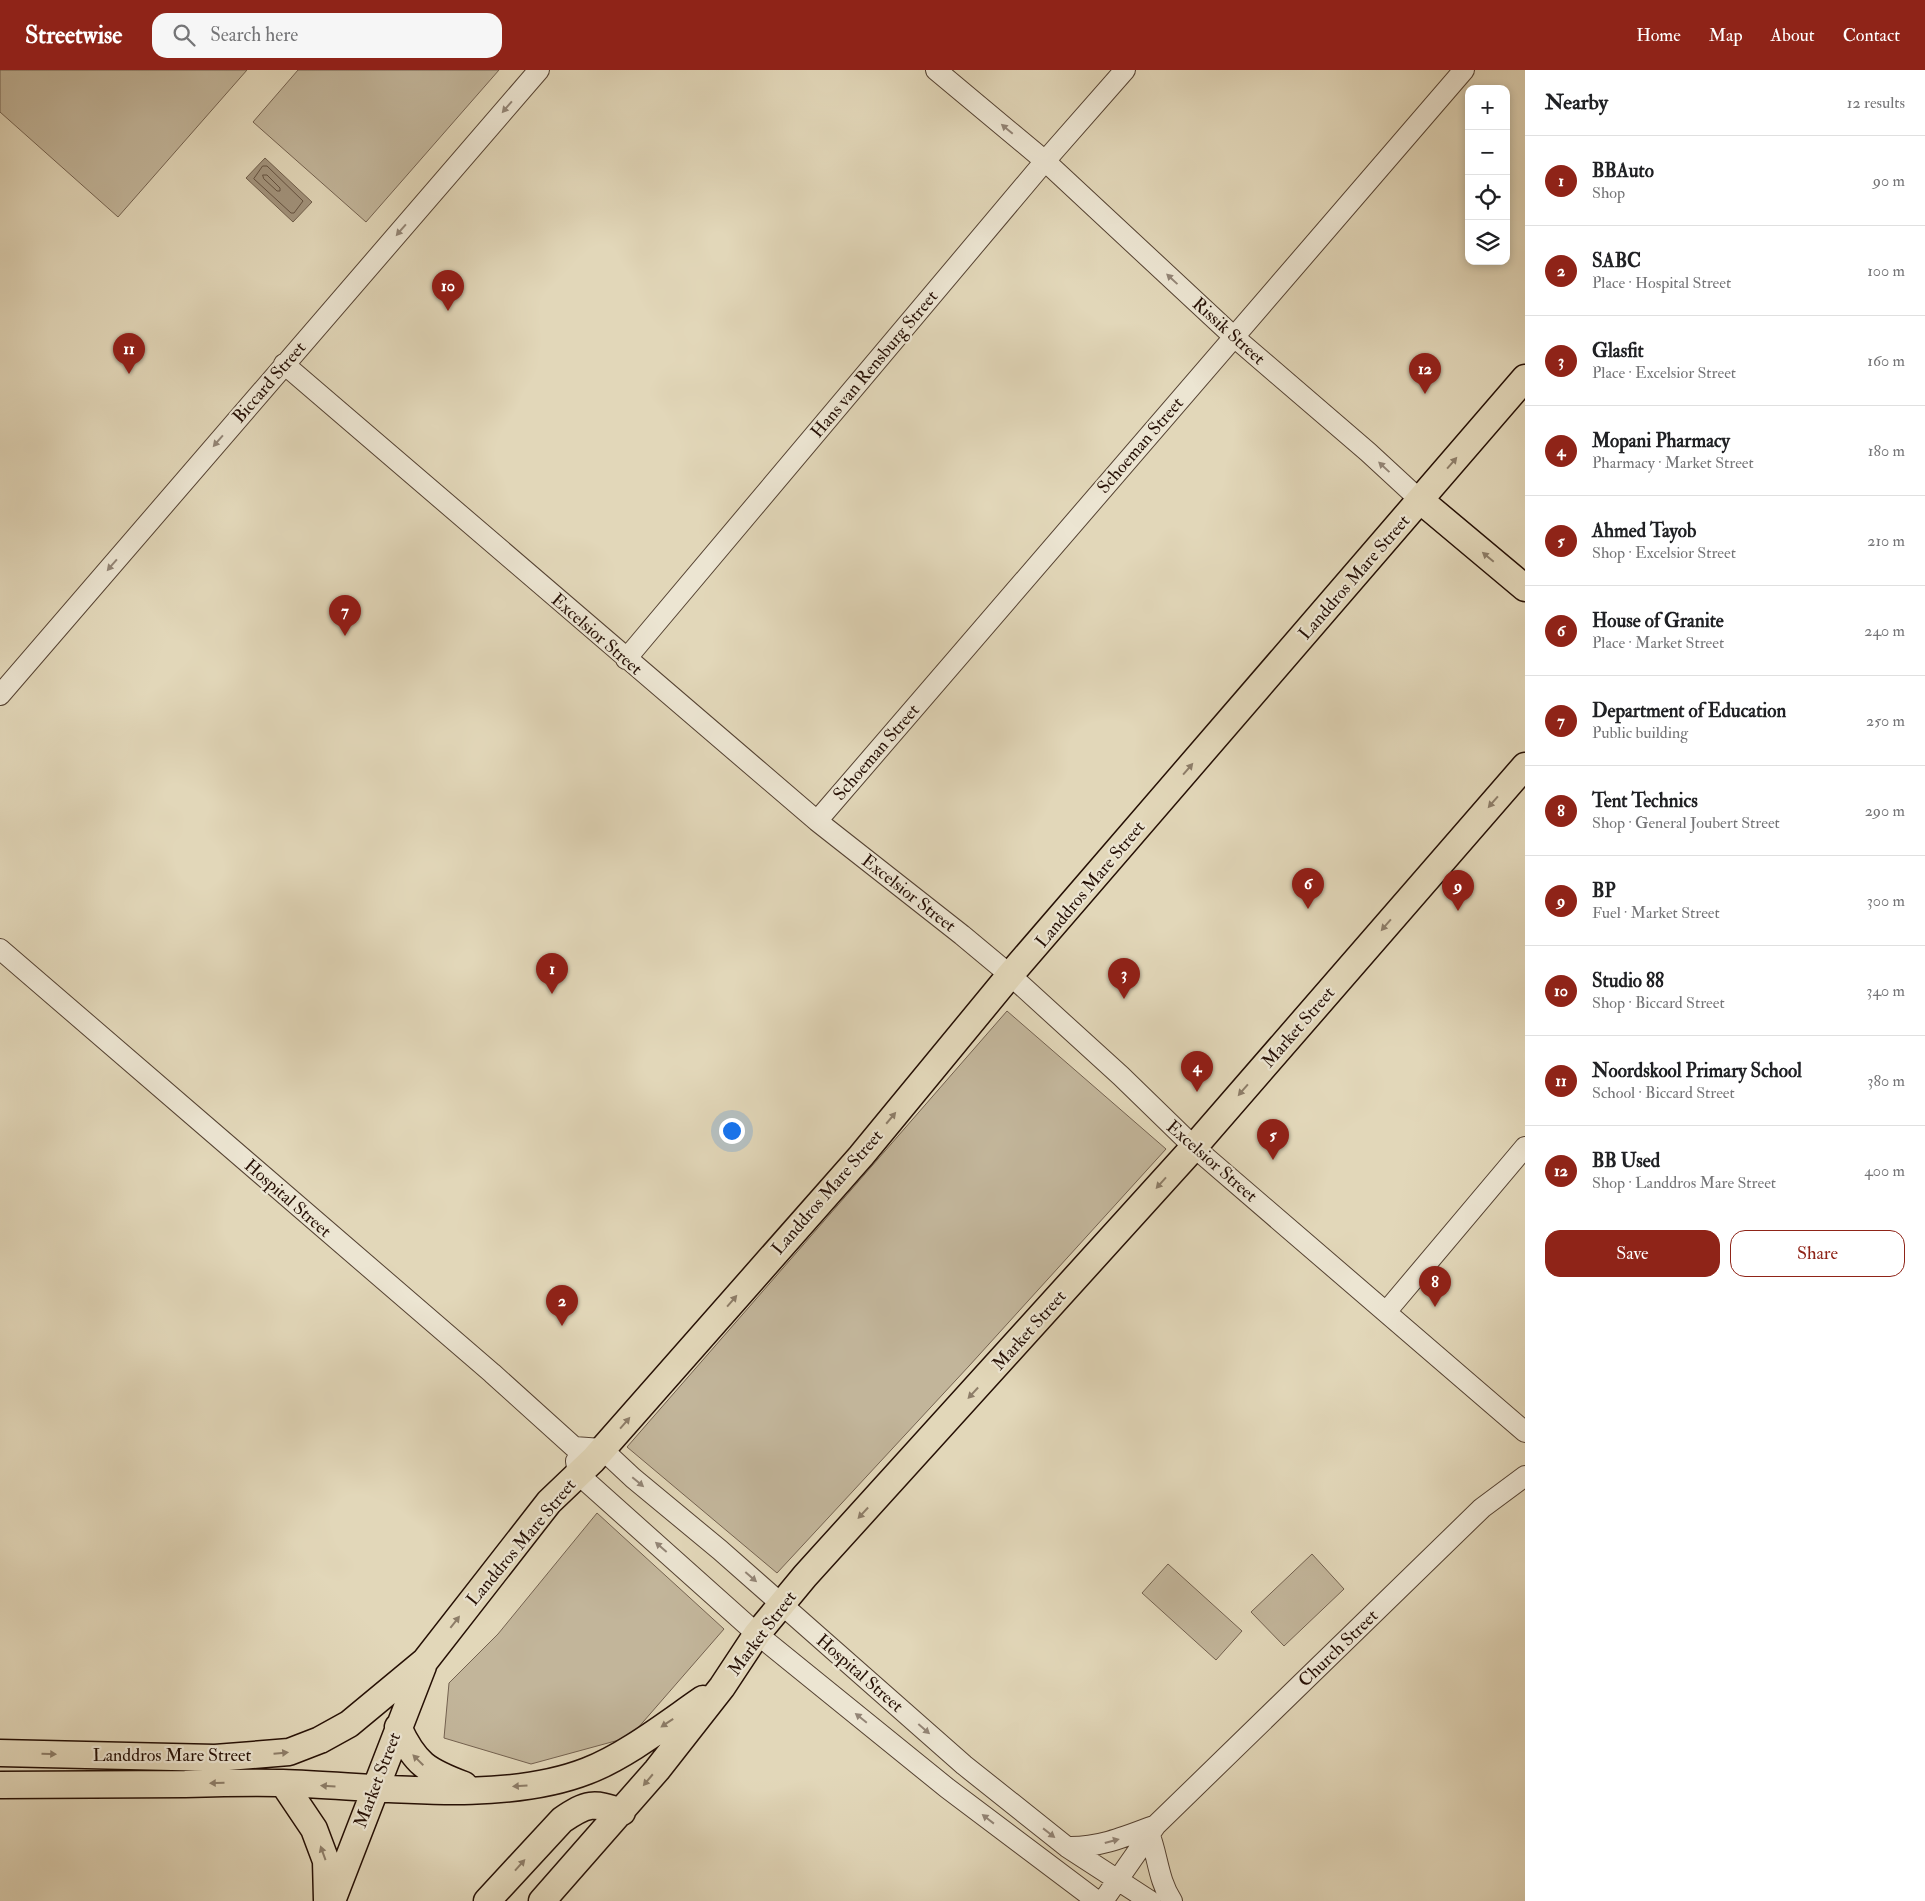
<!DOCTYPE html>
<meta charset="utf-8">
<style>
:root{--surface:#fff;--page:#f6f6f6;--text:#202124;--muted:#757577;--line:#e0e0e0;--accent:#8f2418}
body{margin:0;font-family:"IM FELL Double Pica",serif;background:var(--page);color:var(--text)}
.controls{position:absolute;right:15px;top:15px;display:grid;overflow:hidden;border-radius:10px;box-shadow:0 2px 8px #0003}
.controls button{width:45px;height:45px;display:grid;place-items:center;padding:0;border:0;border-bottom:1px solid var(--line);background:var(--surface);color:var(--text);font:25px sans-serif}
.you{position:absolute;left:731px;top:1060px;width:18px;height:18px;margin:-12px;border:4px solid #fff;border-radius:50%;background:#1a73e8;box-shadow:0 0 0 8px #1a73e833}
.badge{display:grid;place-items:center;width:32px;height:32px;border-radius:50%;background:var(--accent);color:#fff;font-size:16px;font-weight:700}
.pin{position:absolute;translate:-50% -41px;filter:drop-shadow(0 1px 2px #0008)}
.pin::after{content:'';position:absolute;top:26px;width:18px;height:15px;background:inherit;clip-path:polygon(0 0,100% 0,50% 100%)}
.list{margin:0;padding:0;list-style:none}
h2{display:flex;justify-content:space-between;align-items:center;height:65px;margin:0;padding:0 20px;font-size:21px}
h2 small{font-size:16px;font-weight:400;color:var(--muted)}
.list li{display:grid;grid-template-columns:32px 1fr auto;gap:15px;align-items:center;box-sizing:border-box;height:90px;padding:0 20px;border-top:1px solid var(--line)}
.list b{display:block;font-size:19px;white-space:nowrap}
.list p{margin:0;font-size:16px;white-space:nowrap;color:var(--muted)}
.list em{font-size:16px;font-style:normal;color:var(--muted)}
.actions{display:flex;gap:10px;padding:15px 20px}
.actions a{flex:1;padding:11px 0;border:1px solid var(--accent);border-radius:15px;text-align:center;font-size:18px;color:var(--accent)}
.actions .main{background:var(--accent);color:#fff}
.icon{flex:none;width:28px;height:28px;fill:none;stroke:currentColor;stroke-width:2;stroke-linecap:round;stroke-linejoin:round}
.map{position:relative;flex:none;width:1525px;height:1831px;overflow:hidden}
header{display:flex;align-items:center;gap:30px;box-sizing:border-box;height:70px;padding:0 25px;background:var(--accent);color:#fff}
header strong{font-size:24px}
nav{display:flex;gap:28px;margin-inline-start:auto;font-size:18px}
.search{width:350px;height:45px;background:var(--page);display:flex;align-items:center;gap:12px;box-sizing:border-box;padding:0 18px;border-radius:15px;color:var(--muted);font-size:19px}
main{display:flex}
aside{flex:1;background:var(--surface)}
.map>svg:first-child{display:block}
.green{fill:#c2b59a;stroke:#746250}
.water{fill:#a2937c;stroke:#705f4c}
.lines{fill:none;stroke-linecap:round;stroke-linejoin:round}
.shore{stroke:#645240;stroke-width:1}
.minor-casing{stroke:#554232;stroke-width:22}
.major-casing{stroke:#261005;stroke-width:29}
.minor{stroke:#ece5d2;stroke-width:20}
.major{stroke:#e2d7b9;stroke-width:26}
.oneway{fill:#938576}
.oneway2{fill:#8d7d68}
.labels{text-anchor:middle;stroke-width:4.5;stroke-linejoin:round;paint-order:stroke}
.street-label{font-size:18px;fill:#261005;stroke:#ece5d2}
</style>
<header>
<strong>Streetwise</strong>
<div class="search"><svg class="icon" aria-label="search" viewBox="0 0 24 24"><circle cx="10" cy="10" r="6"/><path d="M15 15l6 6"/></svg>Search here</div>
<nav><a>Home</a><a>Map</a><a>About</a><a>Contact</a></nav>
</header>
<main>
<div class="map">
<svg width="1525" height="1831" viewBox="0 0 1525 1831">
<rect width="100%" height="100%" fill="#e2d7b9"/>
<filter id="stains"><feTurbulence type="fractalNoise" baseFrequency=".004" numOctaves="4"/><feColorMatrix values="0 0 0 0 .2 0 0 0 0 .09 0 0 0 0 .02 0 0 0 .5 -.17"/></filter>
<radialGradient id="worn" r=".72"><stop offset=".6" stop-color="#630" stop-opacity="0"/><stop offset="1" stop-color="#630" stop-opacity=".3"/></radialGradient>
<path class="green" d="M0,0H247L118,147L0,42Z
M298,0H499L366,152L253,52Z
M1007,941L1166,1079L969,1296L777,1503L627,1377Z
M597,1443L724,1559L630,1667L531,1694L444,1668L449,1613L498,1564Z
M1312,1484L1344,1519L1284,1576L1251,1542Z
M1168,1494L1242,1561L1216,1590L1142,1523Z"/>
<path class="water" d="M265,88L312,132L293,152L246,108Z"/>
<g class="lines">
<path class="shore" d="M263,96H267L303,131L294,143H291L254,109Z
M263,105H267L280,118V121H277L264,109Z"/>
<g class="minor-casing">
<path id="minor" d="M936,0L1045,91L1233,266L1368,382L1420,430
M284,294L817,751L962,865L1010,905L1121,1006L1194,1077L1525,1362
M626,589L1045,91L1125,0
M0,625L539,0
M817,751L1464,0
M0,879L492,1303L574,1377L602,1379L633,1408L720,1480L964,1695L1067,1777L1150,1831
M1386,1242L1525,1077
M576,1391L578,1404L757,1564L947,1718L1097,1831
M1149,1763C1158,1786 1158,1810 1172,1831
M1067,1777C1099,1778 1127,1766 1156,1755
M1103,1831L1156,1755L1482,1438L1525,1406"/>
</g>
<g class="major-casing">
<path id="major" d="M1420,430L1525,518
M398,1657C415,1694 427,1701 464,1715
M0,1683L215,1688L289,1682L320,1670L349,1654L425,1591L549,1432L593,1390L861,1086L1010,905L1525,308
M283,1713L314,1759L326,1791L327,1830
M0,1715C62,1715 123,1714 185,1714C218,1713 251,1712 283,1713C376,1716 500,1735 587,1701C626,1686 668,1653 703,1629
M332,1831L423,1596
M487,1831L562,1750C587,1733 593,1732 622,1742
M542,1831L657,1700L722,1617L757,1564L805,1506L1194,1077L1525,696"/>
</g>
<use href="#minor" class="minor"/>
<use href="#major" class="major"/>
</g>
<defs><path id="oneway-solid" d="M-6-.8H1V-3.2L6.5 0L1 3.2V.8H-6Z" transform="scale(1.25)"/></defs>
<g class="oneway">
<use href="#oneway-solid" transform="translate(507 37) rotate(131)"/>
<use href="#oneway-solid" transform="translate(1007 59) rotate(-140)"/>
<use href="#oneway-solid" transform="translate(401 160) rotate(131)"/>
<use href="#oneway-solid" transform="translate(1172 209) rotate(-137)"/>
<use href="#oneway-solid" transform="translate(218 371) rotate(131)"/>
<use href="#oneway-solid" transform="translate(1384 397) rotate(-137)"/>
<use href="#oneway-solid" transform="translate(112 495) rotate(131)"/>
<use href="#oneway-solid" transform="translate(638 1412) rotate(40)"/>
<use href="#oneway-solid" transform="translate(661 1477) rotate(-139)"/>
<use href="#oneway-solid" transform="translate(751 1507) rotate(41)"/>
<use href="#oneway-solid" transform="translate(861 1648) rotate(-141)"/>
<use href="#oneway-solid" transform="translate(924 1659) rotate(41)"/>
<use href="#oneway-solid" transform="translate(988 1749) rotate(-142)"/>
<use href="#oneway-solid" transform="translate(1049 1763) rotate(38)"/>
<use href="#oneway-solid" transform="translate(1112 1771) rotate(-15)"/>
</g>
<g class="oneway2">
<use href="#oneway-solid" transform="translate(1452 393) rotate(-49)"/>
<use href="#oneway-solid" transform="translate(1488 487) rotate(-140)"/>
<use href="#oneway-solid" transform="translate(1188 699) rotate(-49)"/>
<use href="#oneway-solid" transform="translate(1493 732) rotate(131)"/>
<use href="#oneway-solid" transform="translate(1386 855) rotate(131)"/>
<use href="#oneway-solid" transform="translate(1243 1020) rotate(131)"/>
<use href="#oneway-solid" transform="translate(891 1048) rotate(-50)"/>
<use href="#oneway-solid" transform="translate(1161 1113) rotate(132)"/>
<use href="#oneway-solid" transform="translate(732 1231) rotate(-49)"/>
<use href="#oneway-solid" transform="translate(973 1323) rotate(133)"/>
<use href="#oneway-solid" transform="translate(625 1353) rotate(-49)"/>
<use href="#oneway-solid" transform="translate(863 1443) rotate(133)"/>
<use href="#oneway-solid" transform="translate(455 1552) rotate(-52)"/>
<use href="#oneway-solid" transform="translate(667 1653) rotate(146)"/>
<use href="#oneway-solid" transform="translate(281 1683) rotate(-5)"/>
<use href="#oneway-solid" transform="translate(49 1684) rotate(2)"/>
<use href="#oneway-solid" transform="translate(418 1690) rotate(-135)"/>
<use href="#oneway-solid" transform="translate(648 1710) rotate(130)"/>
<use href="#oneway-solid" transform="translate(217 1713) rotate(179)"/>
<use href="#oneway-solid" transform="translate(328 1716) rotate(-176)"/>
<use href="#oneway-solid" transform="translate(520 1716) rotate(176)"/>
<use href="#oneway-solid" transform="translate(323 1783) rotate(-110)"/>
<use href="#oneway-solid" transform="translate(520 1795) rotate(-48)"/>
</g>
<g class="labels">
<g class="street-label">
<text transform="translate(1229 261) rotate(42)" y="6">Rissik Street</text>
<text transform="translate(874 294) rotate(-50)" y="6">Hans van Rensburg Street</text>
<text transform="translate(269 312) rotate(-49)" y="6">Biccard Street</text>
<text transform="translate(1140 375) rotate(-49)" y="6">Schoeman Street</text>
<text transform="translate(1354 507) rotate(-49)" y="6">Landdros Mare Street</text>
<text transform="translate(597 564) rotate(41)" y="6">Excelsior Street</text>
<text transform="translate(876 682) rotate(-49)" y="6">Schoeman Street</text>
<text transform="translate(1090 814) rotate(-50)" y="6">Landdros Mare Street</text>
<text transform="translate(909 823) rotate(38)" y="6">Excelsior Street</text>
<text transform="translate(1298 957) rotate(-49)" y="6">Market Street</text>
<text transform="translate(1212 1091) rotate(41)" y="6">Excelsior Street</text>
<text transform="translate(827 1122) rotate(-49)" y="6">Landdros Mare Street</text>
<text transform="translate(288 1128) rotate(41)" y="6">Hospital Street</text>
<text transform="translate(1029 1260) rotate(-48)" y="6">Market Street</text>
<text transform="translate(521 1472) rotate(-50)" y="6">Landdros Mare Street</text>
<text transform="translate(762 1563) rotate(-53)" y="6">Market Street</text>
<text transform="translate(1338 1578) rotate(-44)" y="6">Church Street</text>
<text transform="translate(860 1603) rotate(41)" y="6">Hospital Street</text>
<text x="172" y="1691">Landdros Mare Street</text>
<text transform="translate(377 1710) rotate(-69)" y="6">Market Street</text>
</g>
</g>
<rect width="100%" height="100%" filter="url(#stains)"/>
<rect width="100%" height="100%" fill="url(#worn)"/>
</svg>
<div class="controls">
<button>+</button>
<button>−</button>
<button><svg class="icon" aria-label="locate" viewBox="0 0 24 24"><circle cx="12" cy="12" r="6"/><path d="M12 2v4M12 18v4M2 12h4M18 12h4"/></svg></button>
<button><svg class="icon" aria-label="layers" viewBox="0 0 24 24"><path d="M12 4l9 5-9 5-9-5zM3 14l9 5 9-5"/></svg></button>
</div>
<div class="you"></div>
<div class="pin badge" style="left:552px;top:924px">1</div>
<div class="pin badge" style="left:562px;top:1256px">2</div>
<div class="pin badge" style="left:1124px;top:929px">3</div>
<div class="pin badge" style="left:1197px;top:1022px">4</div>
<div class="pin badge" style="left:1273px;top:1090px">5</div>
<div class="pin badge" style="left:1308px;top:839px">6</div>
<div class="pin badge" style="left:345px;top:566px">7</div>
<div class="pin badge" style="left:1435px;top:1237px">8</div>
<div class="pin badge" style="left:1458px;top:841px">9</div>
<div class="pin badge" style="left:448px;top:241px">10</div>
<div class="pin badge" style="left:129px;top:304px">11</div>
<div class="pin badge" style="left:1425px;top:324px">12</div>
</div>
<aside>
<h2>Nearby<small>12 results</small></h2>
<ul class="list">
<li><span class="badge">1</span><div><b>BBAuto</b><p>Shop</p></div><em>90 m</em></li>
<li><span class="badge">2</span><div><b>SABC</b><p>Place · Hospital Street</p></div><em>100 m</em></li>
<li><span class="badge">3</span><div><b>Glasfit</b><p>Place · Excelsior Street</p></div><em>160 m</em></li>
<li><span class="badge">4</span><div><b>Mopani Pharmacy</b><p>Pharmacy · Market Street</p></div><em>180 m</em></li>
<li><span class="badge">5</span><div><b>Ahmed Tayob</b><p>Shop · Excelsior Street</p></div><em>210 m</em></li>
<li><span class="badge">6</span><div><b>House of Granite</b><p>Place · Market Street</p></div><em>240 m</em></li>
<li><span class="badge">7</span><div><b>Department of Education</b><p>Public building</p></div><em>250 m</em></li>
<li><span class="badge">8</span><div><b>Tent Technics</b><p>Shop · General Joubert Street</p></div><em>290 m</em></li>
<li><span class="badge">9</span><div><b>BP</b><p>Fuel · Market Street</p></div><em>300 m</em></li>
<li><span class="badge">10</span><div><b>Studio 88</b><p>Shop · Biccard Street</p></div><em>340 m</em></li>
<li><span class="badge">11</span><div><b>Noordskool Primary School</b><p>School · Biccard Street</p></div><em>380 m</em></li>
<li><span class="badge">12</span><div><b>BB Used</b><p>Shop · Landdros Mare Street</p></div><em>400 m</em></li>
</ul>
<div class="actions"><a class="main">Save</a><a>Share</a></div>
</aside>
</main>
